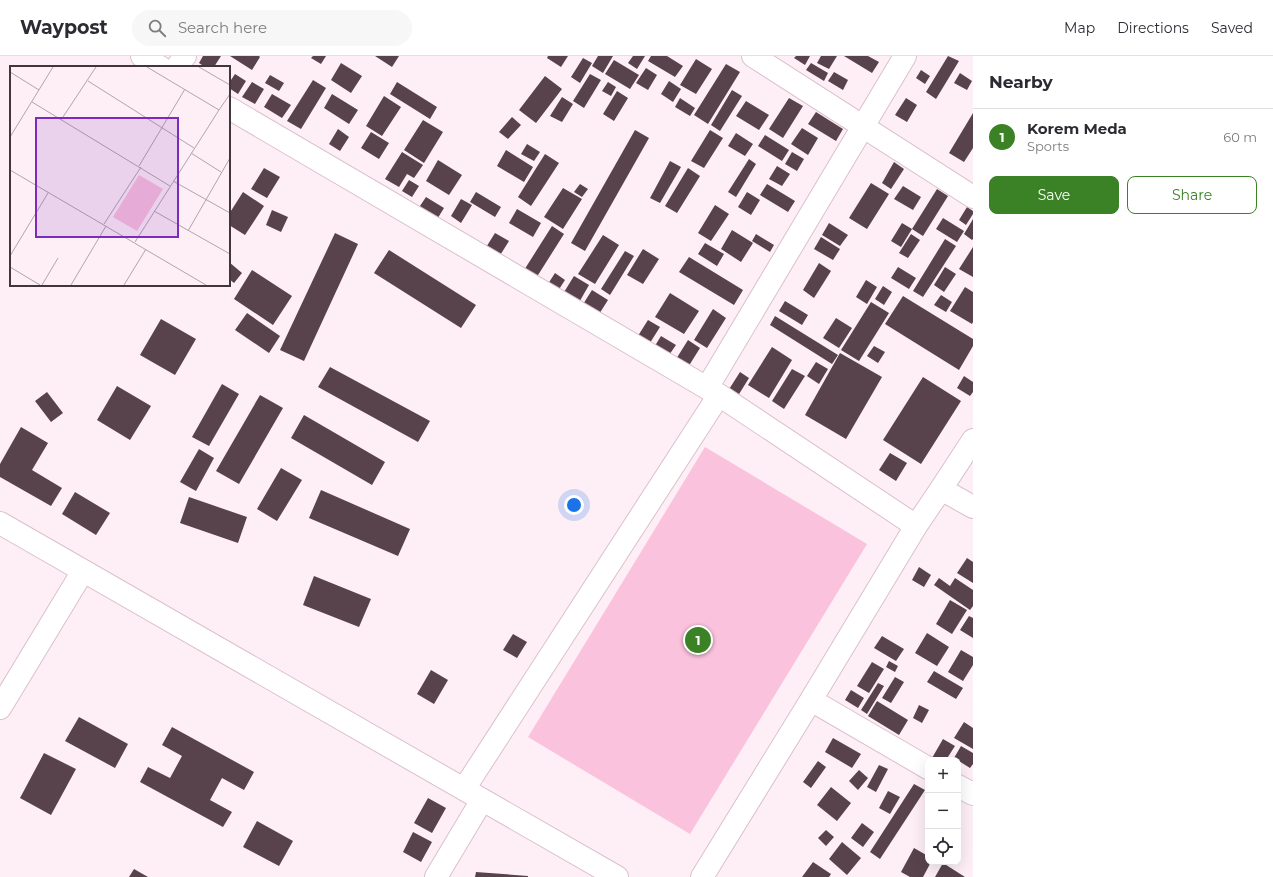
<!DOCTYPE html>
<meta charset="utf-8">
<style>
:root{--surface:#fff;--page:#f7f7f7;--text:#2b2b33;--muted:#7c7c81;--line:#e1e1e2;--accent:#3b8126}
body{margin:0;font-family:Montserrat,sans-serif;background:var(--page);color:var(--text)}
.controls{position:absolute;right:12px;bottom:12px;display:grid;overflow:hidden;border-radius:8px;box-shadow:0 4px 16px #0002}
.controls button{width:36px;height:36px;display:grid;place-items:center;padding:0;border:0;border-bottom:1px solid var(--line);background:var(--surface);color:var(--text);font:20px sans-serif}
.you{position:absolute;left:574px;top:449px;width:14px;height:14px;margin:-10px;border:3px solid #fff;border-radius:50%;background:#1a73e8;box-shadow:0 0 0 6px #1a73e833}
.badge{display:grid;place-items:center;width:26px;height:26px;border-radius:50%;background:var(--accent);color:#fff;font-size:13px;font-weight:700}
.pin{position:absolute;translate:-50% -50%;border:2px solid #fff;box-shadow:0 1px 4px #0006}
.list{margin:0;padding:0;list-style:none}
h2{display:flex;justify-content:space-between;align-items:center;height:52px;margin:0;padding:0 16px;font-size:17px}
h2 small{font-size:13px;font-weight:400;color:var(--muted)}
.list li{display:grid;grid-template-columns:26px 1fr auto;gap:12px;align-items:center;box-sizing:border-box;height:56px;padding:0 16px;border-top:1px solid var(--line)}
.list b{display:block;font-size:15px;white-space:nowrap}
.list p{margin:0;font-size:13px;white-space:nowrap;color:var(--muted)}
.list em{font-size:13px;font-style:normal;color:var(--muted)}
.actions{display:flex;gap:8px;padding:12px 16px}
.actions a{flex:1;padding:9px 0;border:1px solid var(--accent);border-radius:8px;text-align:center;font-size:14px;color:var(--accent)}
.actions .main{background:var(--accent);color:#fff}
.icon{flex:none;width:22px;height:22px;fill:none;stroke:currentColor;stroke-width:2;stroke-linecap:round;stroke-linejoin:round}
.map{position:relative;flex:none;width:973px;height:821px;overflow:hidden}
header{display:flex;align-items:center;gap:24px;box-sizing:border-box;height:56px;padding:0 20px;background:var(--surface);border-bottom:1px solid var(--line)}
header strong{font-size:19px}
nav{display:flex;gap:22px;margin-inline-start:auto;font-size:14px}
.search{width:280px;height:36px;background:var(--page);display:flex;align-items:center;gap:10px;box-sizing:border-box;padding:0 14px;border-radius:22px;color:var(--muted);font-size:15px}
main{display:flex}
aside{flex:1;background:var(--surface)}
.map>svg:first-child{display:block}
.green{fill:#fac2dc}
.building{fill:#58434c}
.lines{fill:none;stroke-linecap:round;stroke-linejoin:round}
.street-casing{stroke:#dac1cc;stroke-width:24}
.secondary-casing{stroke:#dac1cc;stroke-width:24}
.street{stroke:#fff;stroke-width:22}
.secondary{stroke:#fff;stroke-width:22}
.inset-road{fill:none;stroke:#b2a4ab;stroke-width:1}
.view{fill:#7b2cbf;fill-opacity:0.15;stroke:#7b2cbf;stroke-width:2}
.inset-edge{fill:none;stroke:#40363b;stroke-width:2}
</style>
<header>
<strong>Waypost</strong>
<div class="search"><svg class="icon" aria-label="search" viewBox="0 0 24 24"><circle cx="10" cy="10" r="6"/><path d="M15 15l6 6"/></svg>Search here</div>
<nav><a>Map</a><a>Directions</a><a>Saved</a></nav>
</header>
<main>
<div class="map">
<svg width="973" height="821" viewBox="0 0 973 821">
<rect width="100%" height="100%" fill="#feeef5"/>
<path class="green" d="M705,391L867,488L690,778L528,681Z"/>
<path class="building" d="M203,0H221L214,11H205L199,7Z
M230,0H259L260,1L252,14Z
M313,0H326L321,8L311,2Z
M375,0H399L392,11Z
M548,0H568L561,11L547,2Z
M598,0H613L603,17L592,10Z
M633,0H645L637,13L628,7Z
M651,0H667L683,10L675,21L648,5Z
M796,0H810L805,9L794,2Z
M821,0H837L829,13L817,7Z
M844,0H868L879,6L872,17Z
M948,0L959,5L936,43L926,36Z
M583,2L592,7L580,27L571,21Z
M696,3L712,13L696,38L680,29Z
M614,4L639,19L630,33L605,18Z
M341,7L362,20L351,37L331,24Z
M811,7L828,17L824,25L806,14Z
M726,8L740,16L708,68L694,59Z
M646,12L657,19L648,34L636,27Z
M921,14L930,20L925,28L916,22Z
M834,16L848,24L843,34L828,25Z
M960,17L972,25L967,34L954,27Z
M235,18L246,25L238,38L229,32V27Z
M590,18L601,24L584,52L573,45Z
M270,19L284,27L279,35L265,27Z
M545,20L562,33L536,67L519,54Z
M313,24L326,32L301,73L287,65Z
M669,25L681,33L673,46L661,38Z
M252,26L264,33L255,48L242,41Z
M397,26L437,51L430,63L390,38Z
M608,26L616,31L611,40L602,35Z
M732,34L742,40L720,75L711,69Z
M617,35L628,42L614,65L603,58Z
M272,38L291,49L282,62L264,51Z
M332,38L358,54L349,68L324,52Z
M384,40L401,51L382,80L366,70Z
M562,41L573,48L562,66L550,60Z
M680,42L695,52L690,60L675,51Z
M789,42L803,50L783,82L769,73Z
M906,42L917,49L907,66L895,59Z
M746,45L769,59L759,74L736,60Z
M816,56L843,73L836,85L808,68Z
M973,57V92L964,106L949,97Z
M512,61L521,69L508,83L499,76Z
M423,64L443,76L424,107L404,94Z
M802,72L818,82L808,99L791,88Z
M338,73L349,81L340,95L329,88Z
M635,74L649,82L585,195L571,187Z
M710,74L723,82L704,112L691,105Z
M371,76L389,87L379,103L361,92Z
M736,77L753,88L745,100L728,90Z
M765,79L789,94L782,105L758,90Z
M527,88L540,96L534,105L521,98Z
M506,94L533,111L524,126L497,110Z
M402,96L423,109L414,122L407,118L399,131L385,123Z
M792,96L804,103L797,115L785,108Z
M545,98L559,107L531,150L518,141Z
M749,103L756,108L736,141L728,136Z
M438,104L462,119L449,139L426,125Z
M670,105L681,111L660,147L650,142Z
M894,106L904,113L891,133L882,127Z
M777,110L790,118L782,130L769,123Z
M264,112L280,121L267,142L251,133Z
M688,112L700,120L677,157L665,150Z
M409,124L419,130L412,141L402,135Z
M871,127L889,138L867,173L849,162Z
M580,128L588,133L582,141L574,136Z
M767,128L795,145L788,156L760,139Z
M903,130L921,141L913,154L894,143Z
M563,132L582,143L563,173L544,161Z
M937,133L948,140L923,180L912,173Z
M243,136L264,150L245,179L229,169V158Z
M476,136L501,151L495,161L470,146Z
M747,136L760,144L751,159L738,151Z
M426,141L444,152L436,165L418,153Z
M461,143L472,149L461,167L451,160Z
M715,149L729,158L711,185L698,177Z
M967,151L973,155V158L966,169L959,164Z
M517,153L541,167L533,181L509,167Z
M272,154L288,161L281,176L266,169Z
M943,162L964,175L957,186L936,173Z
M973,163V183L972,184L964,178Z
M829,167L848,179L840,190L822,179Z
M902,167L912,173L901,191L891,185Z
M552,170L564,178L533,227L521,219Z
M732,174L753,187L741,206L721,193Z
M335,177L358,188L304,305L280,294Z
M495,177L509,185L499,201L485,193Z
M756,178L774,189L770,196L752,185Z
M911,178L920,184L908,202L899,197Z
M603,179L619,189L595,228L578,218Z
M821,181L840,193L833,204L814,193Z
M945,183L956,190L923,241L913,235Z
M705,187L724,198L717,210L698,198Z
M973,191V221L959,213Z
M643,193L659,203L643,228L627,219Z
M389,194L476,249L461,272L374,217Z
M625,195L634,200L610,239L601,233Z
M689,201L743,234L734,249L679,216Z
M229,206L242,217L234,227L229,223Z
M819,207L831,215L814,242L803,234Z
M898,211L916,222L909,233L891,222Z
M945,211L956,218L944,236L934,229Z
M252,214L292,240L273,269L234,243Z
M555,217L565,224L556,238L546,231Z
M574,220L589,229L577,250L561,241Z
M866,224L877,231L867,248L856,241Z
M883,230L892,236L884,249L875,243Z
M965,231L973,236V266L972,268L950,255Z
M592,234L608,244L596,263L580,253Z
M670,237L699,255L684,278L655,261Z
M941,239L952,246L946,256L934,249Z
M903,240L973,283V290L959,314L885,268Z
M785,245L808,259L802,269L779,255Z
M871,246L889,257L859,305L841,294Z
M713,253L726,262L707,292L694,284Z
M247,257L280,280L269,297L235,274Z
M775,260L838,299L832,308L770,269Z
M836,262L852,272L839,292L823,282Z
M161,263L196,283L175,319L140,299Z
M648,264L660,271L648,290L636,283Z
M661,280L676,289L667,302L653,293Z
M688,284L700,292L685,316L673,308Z
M874,290L885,296L878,307L867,300Z
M772,291L792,304L769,342L748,329Z
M840,297L882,321L846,383L805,359Z
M816,306L828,313L819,328L807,320Z
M330,311L430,365L418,386L318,331Z
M792,313L805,320L784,353L772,345Z
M740,316L749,322L736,343L726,338Z
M964,320L973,326V336L970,340L957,332Z
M923,321L961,345L921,408L883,384Z
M222,328L239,338L209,390L192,381Z
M117,330L151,350L130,384L97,364Z
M47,336L63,357L51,366L35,345Z
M260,339L283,352L239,428L216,415Z
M304,359L385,406L372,429L291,382Z
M21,371L48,387L32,414L62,432L51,450L0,421V408Z
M199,393L214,402L196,435L180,426Z
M890,397L907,407L896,425L879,414Z
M281,412L302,424L277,465L257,453Z
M321,434L410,473L398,500L309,462Z
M75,436L110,457L96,479L62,458Z
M189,441L247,461L238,487L180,467Z
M967,502L973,506V527L957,517Z
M919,511L931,519L924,531L912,524Z
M314,520L371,543L359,571L303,549Z
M939,522L950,530L955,522L973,534V550L970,554L934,529Z
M950,544L967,554L952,578L936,568Z
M969,560L973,562V582L960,574Z
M927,577L949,591L937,610L915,597Z
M513,578L527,586L517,602L503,594Z
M882,580L904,593L896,605L874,592Z
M961,594L973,601V609L963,625L948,616Z
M889,605L898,610L895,616L886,611Z
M872,606L884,613L869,637L857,630Z
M431,614L448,624L434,648L417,638Z
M934,615L963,632L956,643L927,626Z
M895,621L904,626L891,647L882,642Z
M878,627L884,630L867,658L861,654Z
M851,634L864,642L858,652L845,644Z
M877,645L908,664L899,679L868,660Z
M919,649L929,654L922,667L913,662Z
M79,661L128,688L115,712L65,685Z
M964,666L973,672V693L954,682Z
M172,671L254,716L244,734L222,722L210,744L232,756L223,771L140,726L148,711L170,722L182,700L162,689Z
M833,682L861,698L852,712L825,696Z
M943,683L955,690L946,704H936L932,702Z
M961,690L973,697V708L970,712L954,702Z
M44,697L76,713L51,759L20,742Z
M818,705L826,711L811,732L803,726Z
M879,709L888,713L876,736L867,731Z
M859,714L868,722L858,734L849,725Z
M914,728L925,734L880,803L870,796Z
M831,731L851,747L837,765L817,749Z
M888,735L900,741L890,758L879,752Z
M428,742L446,752L432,777L414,767Z
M257,765L293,785L279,810L243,791Z
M862,767L874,776L863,791L851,782Z
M826,774L834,781L826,790L818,782Z
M413,776L432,786L421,806L403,796Z
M842,786L861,802L847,819L829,803Z
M914,792L928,800V806H931L923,821H910L901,816Z
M813,806L831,818L829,821H802Z
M943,807L965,821H935Z
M134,813L148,821H129Z
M476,816L528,820V821H475Z"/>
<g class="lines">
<g class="street-casing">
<path id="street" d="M142,0L160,11
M753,0L973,141
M177,11L185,0
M229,52L719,339L916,470
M707,332L905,0
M941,433L973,451
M811,644L928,712
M0,652L83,515
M958,730L973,738
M464,733L719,339
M436,821L482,744
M702,821L811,644L916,470L941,433L973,384"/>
</g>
<g class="secondary-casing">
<path id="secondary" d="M0,467L617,821"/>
</g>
<use href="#street" class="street"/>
<use href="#secondary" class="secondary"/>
</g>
<g transform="translate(10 10)">
<rect width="220" height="220" fill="#feeef5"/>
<path d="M129,109L153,123L127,165L103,151Z" fill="#fac2dc"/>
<path class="inset-road" d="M189,1L220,19M0,6L29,24M78,15L184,82M22,36L160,120M209,44L220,28M51,54L86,1M0,71L43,1M181,87L211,106M129,100L175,23M0,104L196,219M163,115L220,147M144,145L220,188M94,158L131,101M178,165L220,92M125,176L209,44L137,1M0,190L38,127M0,201L30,219M32,219L48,192M61,219L96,160M114,219L136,183"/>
<path class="view" d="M26,52H168V171H26Z"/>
<rect width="220" height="220" class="inset-edge"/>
</g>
</svg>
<div class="controls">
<button>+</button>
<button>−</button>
<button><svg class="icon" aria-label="locate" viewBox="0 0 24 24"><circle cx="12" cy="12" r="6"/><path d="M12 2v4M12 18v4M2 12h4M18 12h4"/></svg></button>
</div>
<div class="you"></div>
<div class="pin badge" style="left:698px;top:584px">1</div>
</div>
<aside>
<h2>Nearby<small></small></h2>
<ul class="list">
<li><span class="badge">1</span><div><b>Korem Meda</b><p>Sports</p></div><em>60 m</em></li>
</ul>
<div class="actions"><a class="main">Save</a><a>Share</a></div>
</aside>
</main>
